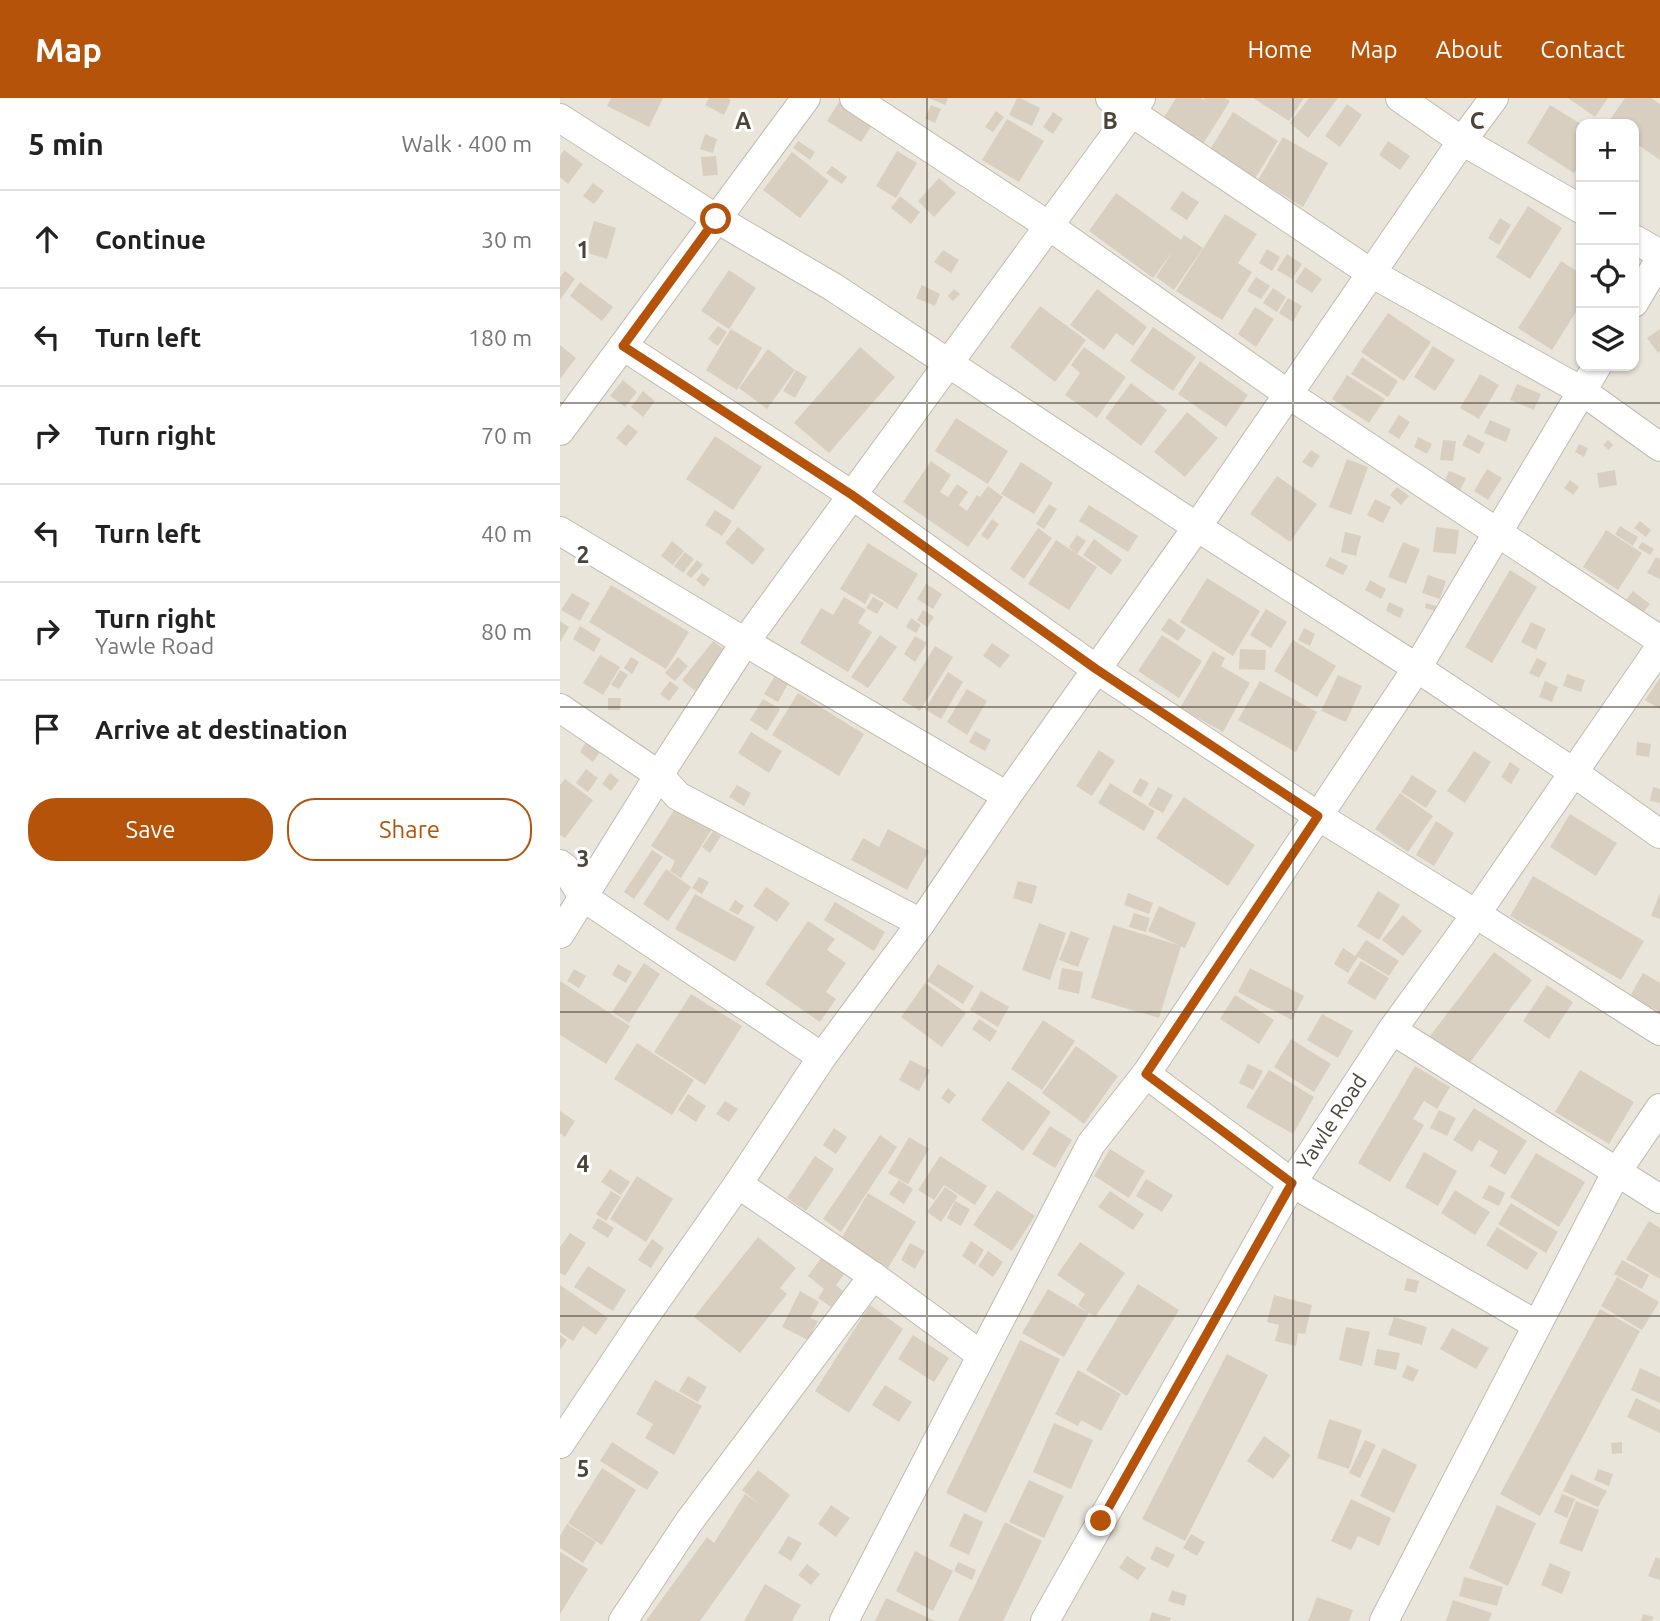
<!DOCTYPE html>
<meta charset="utf-8">
<style>
:root{--surface:#fff;--page:#f2f2f2;--text:#222;--muted:#767676;--line:#e0e0e0;--accent:#b45309}
body{margin:0;font-family:Ubuntu,sans-serif;background:var(--page);color:var(--text)}
.controls{position:absolute;right:21px;top:21px;display:grid;overflow:hidden;border-radius:14px;box-shadow:0 2px 5px #0004}
.controls button{width:63px;height:63px;display:grid;place-items:center;padding:0;border:0;border-bottom:2px solid var(--line);background:var(--surface);color:var(--text);font:35px sans-serif}
.stop{position:absolute;width:21px;height:21px;margin:-16px;border:5px solid #b45309;border-radius:50%;background:#fff}
.stop.end{background:#b45309;border-color:#fff;box-shadow:0 2px 7px #0008}
.list{margin:0;padding:0;list-style:none}
h2{display:flex;justify-content:space-between;align-items:center;height:91px;margin:0;padding:0 28px;font-size:30px}
h2 small{font-size:23px;font-weight:400;color:var(--muted)}
.list li{display:grid;grid-template-columns:46px 1fr auto;gap:21px;align-items:center;box-sizing:border-box;height:98px;padding:0 28px;border-top:2px solid var(--line)}
.list b{display:block;font-size:26px;white-space:nowrap}
.list p{margin:0;font-size:23px;white-space:nowrap;color:var(--muted)}
.list em{font-size:23px;font-style:normal;color:var(--muted)}
.actions{display:flex;gap:14px;padding:21px 28px}
.actions a{flex:1;padding:16px 0;border:2px solid var(--accent);border-radius:28px;text-align:center;font-size:24px;color:var(--accent)}
.actions .main{background:var(--accent);color:#fff}
.icon{flex:none;width:38px;height:38px;fill:none;stroke:currentColor;stroke-width:2;stroke-linecap:round;stroke-linejoin:round}
.map{position:relative;flex:none;width:1100px;height:1523px;overflow:hidden}
header{display:flex;align-items:center;gap:42px;box-sizing:border-box;height:98px;padding:0 35px;background:var(--accent);color:#fff}
header strong{font-size:33px}
nav{display:flex;gap:38px;margin-inline-start:auto;font-size:24px}
main{display:flex}
aside{flex:1;background:var(--surface)}
.map>svg:first-child{display:block}
.residential{fill:#eae5da;fill-rule:evenodd}
.building{fill:#d8cfc1}
.lines{fill:none;stroke-linecap:round;stroke-linejoin:round}
.street-casing{stroke:#c2bbae;stroke-width:30}
.street{stroke:#fff;stroke-width:28}
.route{stroke:#b45309;stroke-width:9}
.grid{fill:none;stroke:#4b4439;stroke-width:2;stroke-opacity:0.55}
.labels{text-anchor:middle;stroke-width:6;stroke-linejoin:round;paint-order:stroke}
.street-label{font-size:21px;fill:#4b4439;stroke:#fff}
.grid-label{font-size:23px;text-anchor:middle;font-weight:bold;fill:#4b4439;stroke:#fff;stroke-width:6;stroke-linejoin:round;paint-order:stroke}
</style>
<header>
<strong>Map</strong>
<nav><a>Home</a><a>Map</a><a>About</a><a>Contact</a></nav>
</header>
<main>
<aside>
<h2>5 min<small>Walk · 400 m</small></h2>
<ul class="list">
<li><svg class="icon" aria-label="ahead" viewBox="0 0 24 24"><path d="M12 20V5M6 11l6-6 6 6"/></svg><div><b>Continue</b></div><em>30 m</em></li>
<li><svg class="icon" aria-label="left" viewBox="0 0 24 24"><path d="M17 20v-9H6M10 6l-5 5 5 5"/></svg><div><b>Turn left</b></div><em>180 m</em></li>
<li><svg class="icon" aria-label="right" viewBox="0 0 24 24"><path d="M7 20v-9h11M14 6l5 5-5 5"/></svg><div><b>Turn right</b></div><em>70 m</em></li>
<li><svg class="icon" aria-label="left" viewBox="0 0 24 24"><path d="M17 20v-9H6M10 6l-5 5 5 5"/></svg><div><b>Turn left</b></div><em>40 m</em></li>
<li><svg class="icon" aria-label="right" viewBox="0 0 24 24"><path d="M7 20v-9h11M14 6l5 5-5 5"/></svg><div><b>Turn right</b><p>Yawle Road</p></div><em>80 m</em></li>
<li><svg class="icon" aria-label="arrive" viewBox="0 0 24 24"><path d="M6 21V4h12l-3 4 3 4H6"/></svg><div><b>Arrive at destination</b></div></li>
</ul>
<div class="actions"><a class="main">Save</a><a>Share</a></div>
</aside>
<div class="map">
<svg width="1100" height="1523" viewBox="0 0 1100 1523">
<rect width="100%" height="100%" fill="#f6f3ec"/>
<path class="residential" d="M0,0H1100V1523H0ZM1021,26H1074V268H1021Z"/>
<path class="building" d="M51,0H103L89,29L47,8Z
M149,0H168L171,2L164,17L145,7Z
M369,0H388L385,7Z
M457,0H460L480,10L472,28L449,17Z
M616,0H641L644,2L645,0H665L670,3L643,46L603,21Z
M693,0H744L729,23Z
M749,0H778L748,40L730,25Z
M1008,0H1048L1035,19Z
M1065,0H1091L1100,6V62L1074,44V26H1047Z
M279,4L313,26L301,44L267,23Z
M787,6L802,17L780,49L765,38Z
M371,7L381,11L375,25L365,20Z
M990,7L1021,26V64L1014,75L967,45Z
M436,13L444,19L433,34L425,29Z
M493,14L503,21L493,36L483,29Z
M673,14L718,43L694,82L649,53Z
M447,21L484,43L459,84L422,62Z
M145,36L157,41L153,55L140,51Z
M723,39L768,65L743,109L698,82Z
M238,43L255,54L250,62L233,50Z
M828,43L850,58L840,72L819,57Z
M4,52L23,66L8,86L0,79V58Z
M337,53L357,65L336,100L316,88Z
M232,54L269,83L240,120L203,92Z
M156,58L158,77L143,78L141,59Z
M272,68L287,79L282,86L266,75Z
M379,80L396,95L374,119L358,103Z
M33,85L44,93L34,106L23,98Z
M622,93L639,104L627,122L610,111Z
M556,95L621,142L624,137L643,150L614,192L596,179L613,153L593,180L529,133Z
M340,98L360,114L351,126L331,110Z
M968,108L1002,130L970,181L936,159Z
M665,116L697,136L678,165L692,174L662,222L616,193Z
M940,120L951,127L939,147L928,140Z
M34,123L56,130L47,161L25,154Z
M707,151L720,159L712,173L699,165Z
M383,152L399,162L391,175L374,164Z
M727,156L742,166L732,181L717,172Z
M1001,163L1021,176V206L992,252L958,230Z
M745,169L762,181L752,195L735,184Z
M169,172L196,190L169,231L141,213Z
M5,173L15,181L0,202V179Z
M696,179L710,188L701,201L687,193Z
M20,184L53,209L42,223L10,198Z
M362,187L380,196L375,208L356,200Z
M713,190L726,199L717,214L703,205Z
M394,191L400,196L393,203L388,198Z
M537,191L587,229L573,248L556,235L544,252L510,227Z
M728,200L742,208L733,224L719,215Z
M480,208L526,242L495,284L450,249Z
M695,209L714,221L696,249L678,236Z
M828,215L871,244L844,283L801,254Z
M158,228L167,234L158,248L148,241Z
M593,229L636,259L613,293L570,263Z
M171,231L202,250L177,292L146,272Z
M1100,231V253L1098,255L1087,240Z
M0,247L16,260L0,281Z
M873,248L895,262L875,293L854,279Z
M300,249L335,279L269,355L234,325Z
M524,249L566,279L537,320L505,297L520,275L511,267Z
M208,251L235,272L207,311L179,290Z
M802,259L838,283L828,299L791,276Z
M640,263L688,297L666,329L618,296Z
M236,272L247,279L235,300L223,293Z
M920,276L939,287L919,321L900,310Z
M787,277L825,301L809,325L772,301Z
M63,282L77,294L65,309L50,298Z
M571,285L607,312L581,348L545,320Z
M957,286L981,296L974,312L950,302Z
M83,293L95,303L83,319L71,309Z
M627,314L658,340L625,379L594,354Z
M839,317L850,324L839,341L828,334Z
M396,320L448,353L428,386L375,353Z
M930,322L951,331L946,344L924,335Z
M68,326L78,334L66,348L56,340Z
M908,336L925,345L919,356L902,347Z
M155,338L202,369L173,412L126,381Z
M858,339L872,346L867,356L854,349Z
M883,342L896,343L893,363L880,362Z
M1048,342L1053,347L1049,352L1043,347Z
M1019,346L1028,350L1024,359L1015,354Z
M751,352L760,358L752,370L742,364Z
M787,361L808,369L791,417L769,409Z
M371,363L391,377L380,394L388,399L397,386L408,394L399,407L407,413L417,397L420,399L428,388L443,399L408,449L343,404Z
M461,364L493,385L474,416L441,396Z
M927,371L942,380L928,402L914,393Z
M1055,372L1057,387L1039,390L1037,375Z
M889,373L906,380L900,393L883,387Z
M717,378L757,406L730,444L690,416Z
M1010,382L1019,389L1013,397L1004,390Z
M837,389L849,398L841,407L830,397Z
M815,401L831,409L823,425L807,417Z
M489,406L497,411L484,431L476,426Z
M529,407L578,438L568,454L519,423Z
M155,412L172,423L162,438L145,427Z
M432,421L439,426L428,442L421,437Z
M1080,423L1091,432L1086,439L1074,430Z
M1060,428L1078,439L1073,448L1055,436Z
M178,429L205,451L193,467L165,445Z
M876,429L899,432L896,456L873,454Z
M478,430L492,440L464,481L450,471Z
M1046,432L1082,455L1058,492L1023,469Z
M785,434L801,438L796,458L781,454Z
M517,437L526,443L517,456L509,449Z
M534,441L562,462L551,477L523,457Z
M496,442L537,469L509,512L468,486Z
M112,443L124,453L113,467L101,458Z
M843,444L860,451L846,486L828,479Z
M1082,444L1094,451L1090,457L1078,450Z
M308,445L358,476L337,511L311,495L305,506L280,491Z
M125,454L134,461L123,475L114,468Z
M770,459L788,468L783,477L765,468Z
M1096,459L1100,461V481L1087,475Z
M137,462L143,467L131,480L126,476Z
M950,472L977,489L932,565L905,549Z
M142,475L150,481L144,489L136,482Z
M868,477L886,483L880,501L862,495Z
M647,480L700,513L673,558L620,524Z
M810,482L826,491L821,501L805,492Z
M366,486L382,496L373,511L357,501Z
M51,487L129,534L106,571L29,524Z
M1073,493L1090,506L1079,520L1062,507Z
M12,495L30,505L20,523L1,512Z
M284,499L306,512L298,525L312,534L288,574L240,545L261,510L273,517Z
M313,499L324,505L317,516L306,510Z
M829,504L844,511L840,520L826,513Z
M866,505L876,508L875,513L865,510Z
M706,511L727,524L711,550L690,537Z
M363,512L374,519L367,529L357,522Z
M351,520L361,527L356,535L346,529Z
M609,520L626,532L618,543L601,532Z
M0,523L9,529L0,544Z
M971,524L986,531L976,552L961,544Z
M20,528L41,541L34,554L13,541Z
M744,530L755,536L750,548L738,542Z
M320,537L337,549L308,590L291,579Z
M602,537L642,563L619,600L578,573Z
M355,538L367,545L355,564L344,556Z
M733,542L776,568L757,599L714,573Z
M153,543L166,553L135,593L122,582Z
M432,545L450,557L440,570L423,558Z
M375,548L393,559L360,613L342,602Z
M680,551L706,552L705,572L679,571Z
M653,553L665,560L661,568L690,585L663,634L620,610Z
M40,557L60,569L43,597L23,585Z
M71,559L79,564L72,576L64,570Z
M118,559L128,568L115,583L105,575Z
M977,560L987,565L979,580L969,575Z
M60,572L68,577L59,591L51,587Z
M388,574L403,584L381,621L365,611Z
M1007,576L1025,582L1021,594L1003,588Z
M778,577L802,588L786,624L761,613Z
M215,578L228,586L218,604L204,596Z
M1100,580V611L1085,602Z
M110,583L119,590L109,603L100,596Z
M700,583L757,614L736,654L678,622Z
M985,583L998,589L992,604L979,599Z
M407,591L427,603L407,637L387,624Z
M238,595L304,636L279,678L212,637Z
M48,600H61L60,612H48Z
M203,601L220,611L207,633L190,622Z
M415,633L431,642L425,653L409,644Z
M191,634L222,653L209,675L178,655Z
M26,644L40,654L33,664L20,654Z
M1077,644L1091,646L1089,659L1076,657Z
M539,652L555,663L532,698L516,688Z
M914,653L931,664L905,705L887,693Z
M950,664L960,671L951,686L941,679Z
M26,671L38,680L28,694L16,685Z
M50,675L59,682L51,693L42,686Z
M852,677L877,693L866,710L841,694Z
M580,680L589,685L581,699L572,694Z
M5,681L33,702L5,740L0,737V687Z
M550,685L595,713L584,733L538,705Z
M177,687L191,695L184,708L169,699Z
M598,689L613,697L603,715L588,707Z
M1093,689L1100,691V705L1090,703Z
M840,695L873,718L848,754L815,731Z
M624,699L695,747L668,788L596,740Z
M116,709L152,731L121,780L110,773L115,763L91,748Z
M1010,716L1057,745L1036,778L990,749Z
M876,723L894,735L874,768L856,757Z
M328,731L369,753L347,792L291,762L303,740L319,749Z
M153,733L161,738L150,755L142,749Z
M92,752L103,759L74,801L64,794Z
M106,771L131,789L108,823L83,806Z
M973,778L1084,843L1061,882L950,818Z
M139,779L149,784L142,796L132,790Z
M458,783L477,788L472,806L453,800Z
M206,789L230,805L217,824L193,808Z
M818,793L840,807L819,842L797,828Z
M568,795L593,805L589,816L564,807Z
M1100,795V821L1091,818Z
M135,796L195,829L175,864L115,831Z
M175,802L184,808L178,817L169,812Z
M275,804L325,834L314,853L264,822Z
M599,808L636,825L625,850L588,833Z
M574,815L590,820L586,834L569,829Z
M843,817L862,833L843,858L822,842Z
M248,823L275,841L267,852L286,865L266,894L276,901L260,924L205,886Z
M479,825L506,835L490,882L462,872Z
M553,827L621,848L599,920L531,900Z
M511,833L529,840L518,869L499,862Z
M806,842L839,863L829,878L798,859L788,875L774,866L783,850L795,858Z
M934,854L972,882L908,967L870,938Z
M801,863L829,880L815,902L787,885Z
M84,865L100,876L69,925L52,914Z
M58,866L72,874L66,885L52,877Z
M378,866L414,888L403,906L367,883Z
M502,870L523,874L519,896L498,891Z
M690,870L744,898L732,922L678,894Z
M14,871L26,878L19,890L7,883Z
M1083,875L1100,885V914L1070,898Z
M0,883L70,928L46,966L0,937Z
M365,885L406,915L382,949L341,919Z
M987,887L1013,904L989,941L963,923Z
M421,893L449,909L438,929L410,912Z
M131,896L182,928L145,987L94,954Z
M675,897L714,922L699,946L660,921Z
M762,916L793,933L778,960L747,942Z
M419,921L437,933L430,944L412,931Z
M483,922L515,943L482,992L451,971Z
M731,941L771,966L754,994L714,969Z
M77,945L134,982L112,1017L54,981Z
M516,948L558,978L524,1026L482,995Z
M350,962L370,972L359,993L339,982Z
M688,966L703,973L693,992L679,985Z
M855,968L890,989L877,1011L864,1003L853,1021L864,1027L830,1084L798,1065Z
M709,972L754,999L733,1036L686,1009Z
M1020,972L1074,1004L1049,1046L995,1014Z
M448,983L491,1014L463,1053L421,1022Z
M388,990L396,997L389,1006L381,1000Z
M128,996L146,1008L136,1024L118,1012Z
M165,1003L178,1011L169,1024L156,1016Z
M914,1010L967,1043L945,1077L930,1068L938,1053L919,1042L912,1054L893,1042Z
M879,1012L896,1020L887,1038L870,1030Z
M0,1013L15,1023L5,1039L0,1035Z
M490,1028L512,1042L495,1070L472,1056Z
M274,1030L287,1039L276,1056L263,1047Z
M320,1037L337,1049L281,1134L263,1121Z
M349,1039L369,1051L348,1086L328,1075Z
M550,1051L585,1073L569,1100L534,1078Z
M864,1054L897,1073L878,1108L845,1089Z
M976,1055L1025,1084L999,1129L950,1099Z
M255,1058L274,1071L246,1113L227,1100Z
M380,1058L427,1088L415,1107L384,1087L374,1102L358,1092Z
M50,1071L70,1084L61,1097L41,1084Z
M77,1078L113,1101L86,1144L50,1121Z
M586,1081L613,1097L602,1114L576,1098Z
M339,1082L353,1091L344,1106L329,1096Z
M929,1087L945,1095L939,1108L922,1100Z
M385,1089L398,1098L381,1124L367,1114Z
M437,1092L475,1118L452,1153L413,1127Z
M895,1092L930,1114L915,1137L881,1115Z
M51,1093L61,1099L46,1123L36,1116Z
M550,1093L584,1116L573,1132L538,1109Z
M308,1095L356,1124L328,1170L281,1141Z
M395,1103L410,1111L401,1128L387,1120Z
M951,1105L998,1134L986,1155L938,1126Z
M38,1120L54,1130L48,1140L32,1130Z
M1089,1123L1100,1130V1181L1066,1161Z
M937,1129L978,1155L967,1172L926,1147Z
M10,1135L26,1145L5,1178L0,1175V1149Z
M198,1139L236,1170L220,1190L227,1196L180,1255L134,1219Z
M92,1141L104,1150L91,1170L78,1162Z
M411,1143L424,1152L415,1167L402,1158Z
M520,1144L565,1175L535,1219L529,1215L504,1259L462,1235L488,1191L527,1214L518,1207L525,1196L497,1177Z
M350,1145L365,1153L355,1171L341,1162Z
M428,1153L443,1164L433,1179L418,1168Z
M262,1159L285,1175L276,1187L283,1193L271,1209L258,1200L264,1191L248,1178Z
M1062,1162L1089,1177L1082,1191L1054,1176Z
M28,1168L66,1192L53,1213L14,1189Z
M1057,1179L1099,1204L1082,1232L1041,1208Z
M847,1180L859,1183L856,1195L844,1192Z
M578,1186L619,1212L567,1298L526,1272Z
M0,1187L48,1220L36,1237L23,1228L13,1243L0,1234Z
M240,1193L259,1204L250,1220L258,1223L248,1242L222,1229Z
M714,1197L752,1207L745,1236L738,1235L736,1248L715,1243L719,1227L707,1224Z
M310,1207L343,1231L289,1315L255,1293Z
M1040,1211L1080,1233L980,1418L940,1396Z
M834,1219L867,1229L862,1247L828,1237Z
M786,1229L810,1234L802,1268L779,1262Z
M892,1230L929,1250L916,1271L880,1251Z
M0,1237L7,1242L0,1252Z
M353,1237L389,1260L374,1284L338,1261Z
M460,1242L500,1261L426,1415L386,1395Z
M817,1251L840,1255L836,1272L814,1267Z
M667,1256L708,1277L625,1443L582,1421Z
M847,1267L859,1272L853,1284L842,1279Z
M1080,1270L1100,1279V1305L1071,1292Z
M518,1272L561,1296L541,1333L521,1322L518,1328L495,1316Z
M128,1278L147,1289L138,1304L119,1293Z
M95,1282L142,1308L114,1357L85,1340L93,1326L76,1316Z
M325,1287L352,1304L339,1324L312,1307Z
M1076,1300L1100,1312V1335L1067,1319Z
M769,1321L802,1332L789,1371L757,1360Z
M494,1325L533,1342L511,1391L473,1374Z
M704,1338L731,1357L713,1381L687,1363Z
M805,1342L816,1347L800,1380L789,1375Z
M52,1344L99,1374L87,1392L40,1363Z
M1062,1344V1355L1052,1356L1051,1345Z
M823,1350L857,1367L834,1415L800,1398Z
M42,1370L76,1392L42,1447L8,1425Z
M1038,1371L1053,1376L1049,1388L1034,1382Z
M198,1372L230,1397L140,1523H86L147,1439L154,1445L185,1396L199,1406L182,1392Z
M1011,1376L1047,1393L1038,1409L1003,1393Z
M469,1382L504,1398L484,1440L449,1424Z
M1002,1396L1015,1401L1007,1420L994,1414Z
M791,1401L831,1420L819,1448L798,1438L791,1452L771,1443Z
M1016,1403L1039,1412L1022,1454L999,1445Z
M271,1407L290,1420L276,1439L258,1426Z
M937,1407L976,1425L948,1488L909,1470Z
M404,1415L423,1424L409,1457L389,1448Z
M445,1424L482,1443L443,1523H398Z
M7,1426L36,1444L23,1465L0,1450V1438Z
M631,1436L645,1444L637,1458L623,1450Z
M228,1438L242,1445L231,1463L218,1455Z
M596,1448L615,1457L608,1470L590,1461Z
M355,1453L393,1473L373,1513L336,1493Z
M0,1454L28,1471L0,1516Z
M567,1458L586,1470L578,1482L559,1470Z
M1096,1459L1100,1461V1482L1088,1478Z
M398,1464L416,1472L412,1482L394,1473Z
M990,1465L1011,1474L1002,1496L981,1487Z
M247,1466L260,1476L251,1487L238,1477Z
M904,1479L943,1489L937,1508L899,1498Z
M205,1486L241,1507L232,1523H184Z
M612,1492L627,1497L624,1508L608,1503Z
M757,1499L793,1512L789,1523H748Z
M326,1500L375,1523H315Z
M893,1502L932,1515L929,1523H886Z
M592,1514L611,1520L610,1523H589Z
M1083,1516L1094,1519L1092,1523H1081Z"/>
<g class="lines">
<g class="street-casing">
<g id="street">
<path d="M294,0L489,128L728,296L1100,542"/>
<path d="M550,0L811,175L1022,293L1100,349"/>
<path d="M840,0L902,43L1021,111"/>
<path d="M0,20L157,121L273,189L637,429L857,570L1013,674L1100,736"/>
<path d="M1074,141L1100,156"/>
<path d="M1074,205L1100,161"/>
<path d="M63,248L292,397L536,571L758,718L916,816L1100,933"/>
<path d="M0,333L246,0"/>
<path d="M0,433L185,544L447,698"/>
<path d="M0,610L99,677L118,698L361,825"/>
<path d="M0,766L5,770L23,799L262,959"/>
<path d="M0,836L99,677L185,544L572,14L581,0"/>
<path d="M832,932L1100,1101"/>
<path d="M586,976L732,1085L977,1227"/>
<path d="M178,1086L313,1178L421,1257"/>
<path d="M0,1346L84,1220L178,1086L262,959L361,825L447,698L637,429L902,43L934,0"/>
<path d="M63,1523L128,1425L313,1178"/>
<path d="M284,1523L531,1046L586,976L857,570L1037,268"/>
<path id="s1" d="M485,1523L732,1085L832,932L916,816L1100,549"/>
<path d="M824,1523L1056,1075L1100,1010"/>
</g>
</g>
<use href="#street" class="street"/>
</g>
<g class="lines">
<path class="route" d="M156,121L63,248L292,397L536,571L758,718L586,976L732,1085L541,1423"/>
</g>
<path class="grid" d="M367,0V1523M733,0V1523M0,305H1100M0,609H1100M0,914H1100M0,1218H1100"/>
<g class="labels">
<g class="street-label">
<text dy="7" stroke="none"><textPath href="#s1" startOffset="576">Yawle Road</textPath></text>
</g>
</g>
<g class="grid-label">
<text x="183" y="31">A</text>
<text x="550" y="31">B</text>
<text x="917" y="31">C</text>
<text x="23" y="160">1</text>
<text x="23" y="465">2</text>
<text x="23" y="769">3</text>
<text x="23" y="1074">4</text>
<text x="23" y="1379">5</text>
</g>
</svg>
<div class="controls">
<button>+</button>
<button>−</button>
<button><svg class="icon" aria-label="locate" viewBox="0 0 24 24"><circle cx="12" cy="12" r="6"/><path d="M12 2v4M12 18v4M2 12h4M18 12h4"/></svg></button>
<button><svg class="icon" aria-label="layers" viewBox="0 0 24 24"><path d="M12 4l9 5-9 5-9-5zM3 14l9 5 9-5"/></svg></button>
</div>
<div class="stop" style="left:156px;top:121px"></div>
<div class="stop end" style="left:541px;top:1423px"></div>
</div>
</main>
